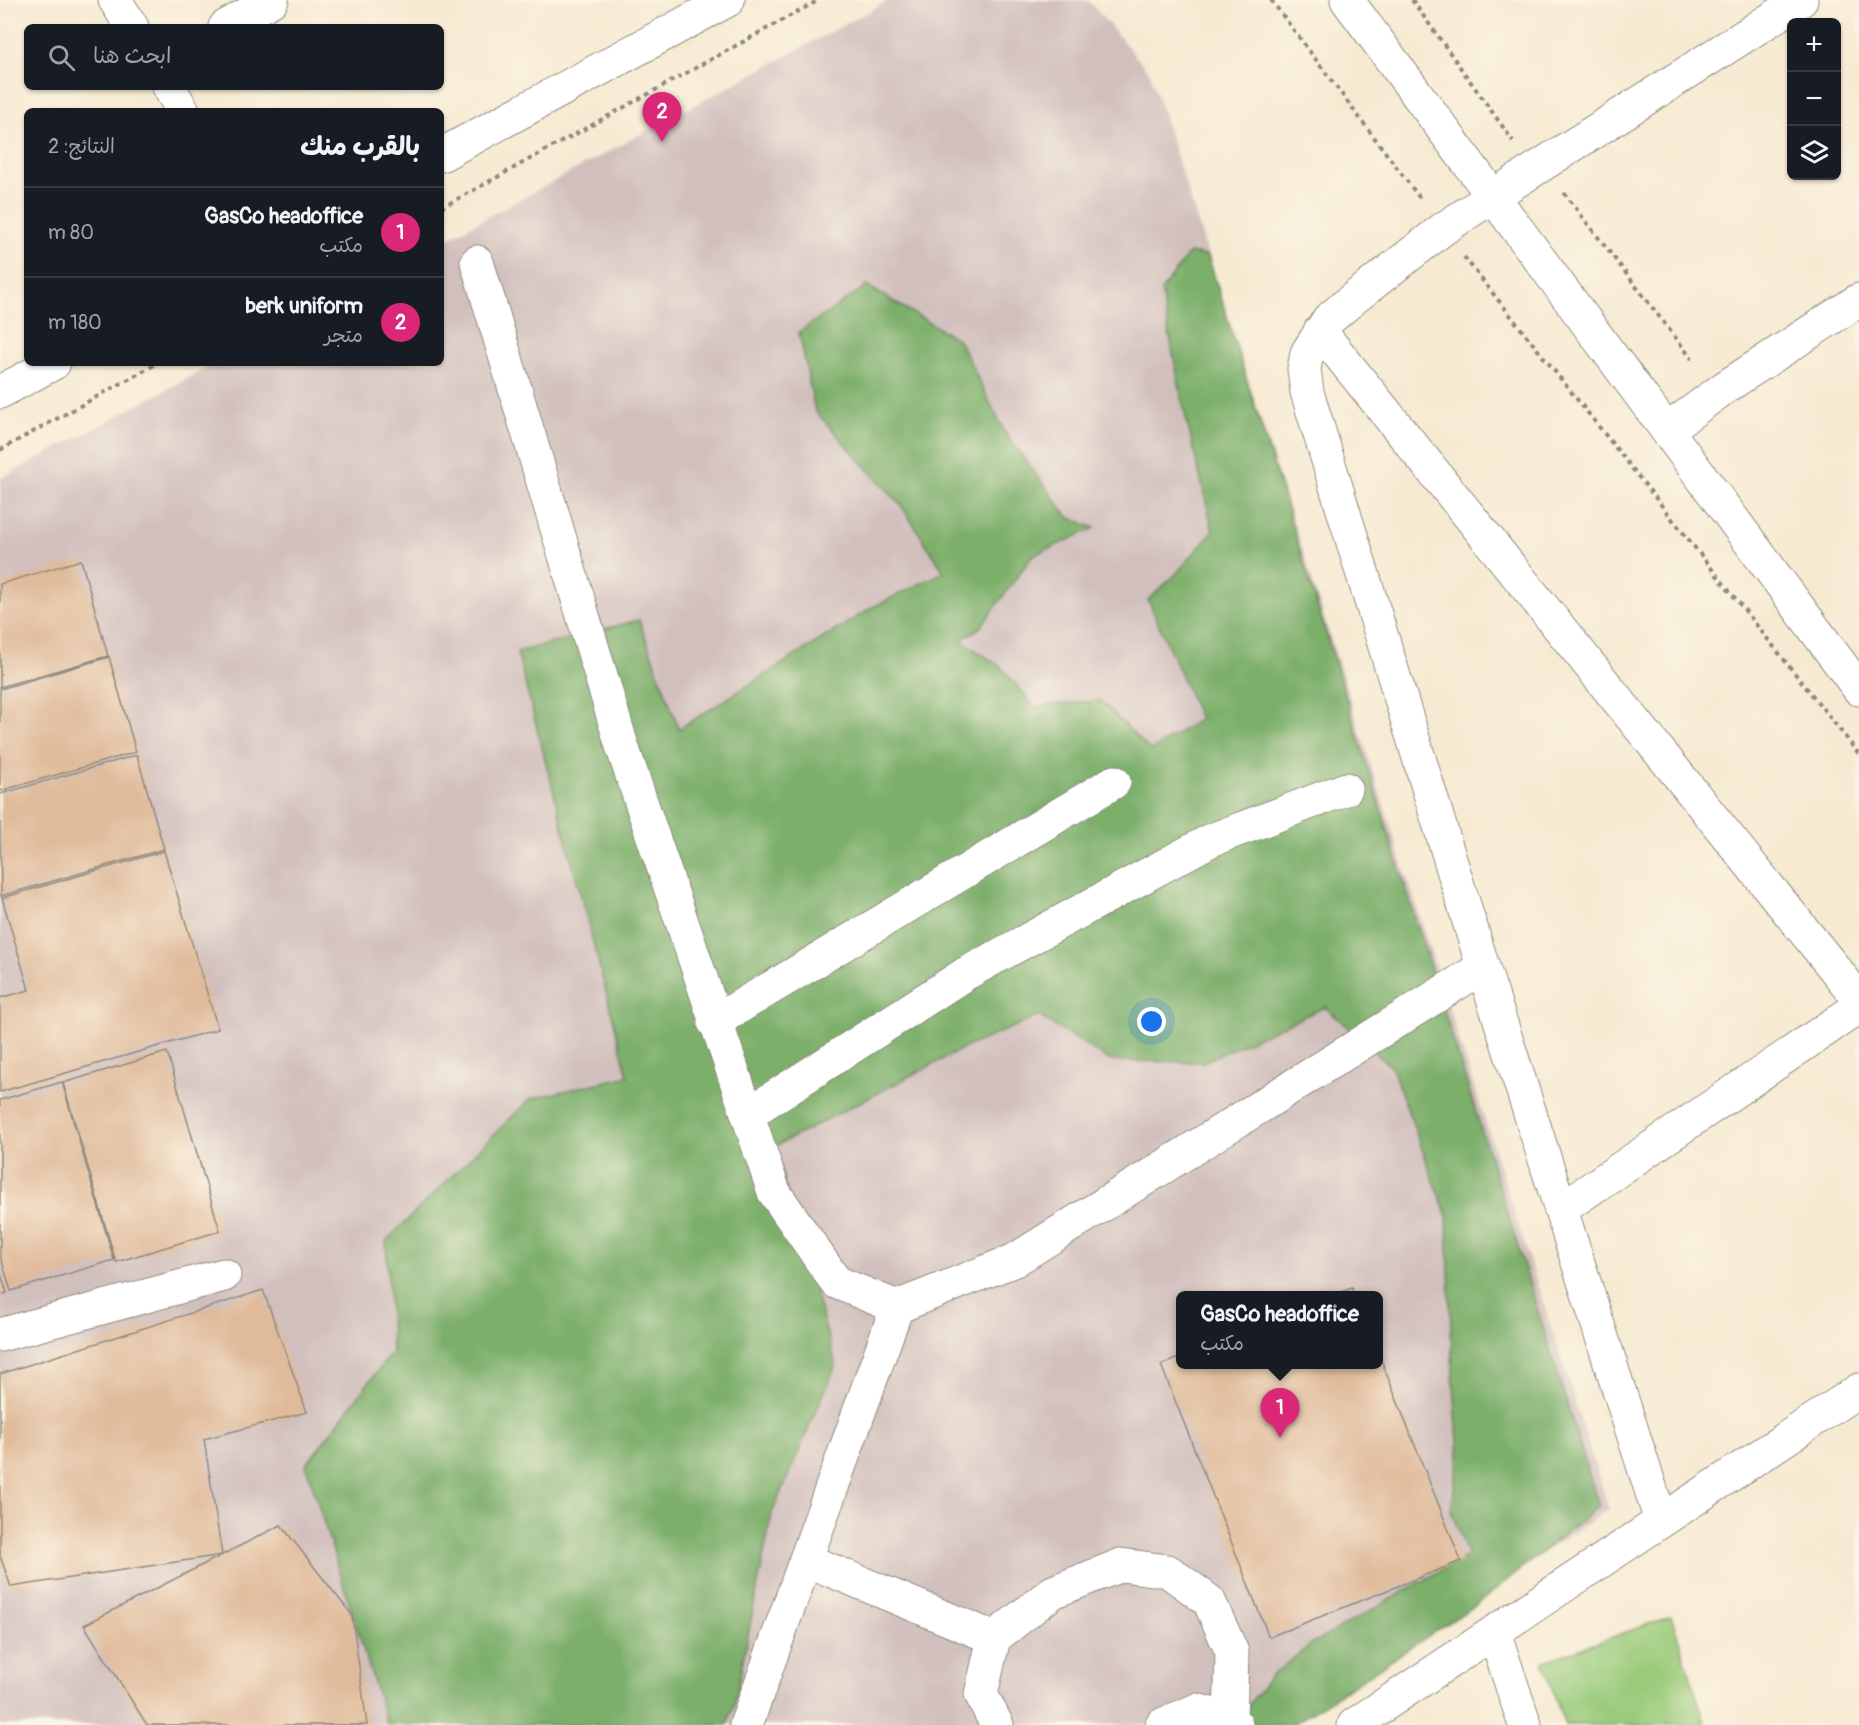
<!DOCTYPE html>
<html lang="ar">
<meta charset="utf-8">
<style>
:root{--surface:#171b24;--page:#242831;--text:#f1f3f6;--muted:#9ea1a6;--line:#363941;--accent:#db2777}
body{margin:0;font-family:Pangolin,"Playpen Sans Arabic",sans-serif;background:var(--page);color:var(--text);direction:rtl}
.controls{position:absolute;right:18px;top:18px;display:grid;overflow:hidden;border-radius:9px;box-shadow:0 2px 4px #0004}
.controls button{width:54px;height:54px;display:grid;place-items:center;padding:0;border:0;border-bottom:2px solid var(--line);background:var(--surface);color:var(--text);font:30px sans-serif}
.you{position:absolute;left:1152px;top:1022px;width:21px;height:21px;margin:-15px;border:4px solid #fff;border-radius:50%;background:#1a73e8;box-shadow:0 0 0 9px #1a73e833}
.badge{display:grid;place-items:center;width:39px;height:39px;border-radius:50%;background:var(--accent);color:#fff;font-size:20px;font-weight:700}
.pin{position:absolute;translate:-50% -50px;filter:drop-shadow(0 2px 3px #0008)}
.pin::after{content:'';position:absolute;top:32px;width:21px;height:18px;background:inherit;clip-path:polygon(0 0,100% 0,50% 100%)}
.popup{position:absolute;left:1176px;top:1291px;width:207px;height:78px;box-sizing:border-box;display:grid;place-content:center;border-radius:9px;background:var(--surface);filter:drop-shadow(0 2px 4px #0005);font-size:20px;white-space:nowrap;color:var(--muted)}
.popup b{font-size:22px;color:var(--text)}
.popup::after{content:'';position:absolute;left:50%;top:100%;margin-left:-12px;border:12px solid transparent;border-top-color:var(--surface)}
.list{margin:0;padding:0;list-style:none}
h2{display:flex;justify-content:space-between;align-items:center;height:78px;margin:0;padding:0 24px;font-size:26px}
h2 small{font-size:20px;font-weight:400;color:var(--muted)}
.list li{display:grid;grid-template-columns:39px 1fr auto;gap:18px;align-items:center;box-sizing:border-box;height:90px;padding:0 24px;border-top:2px solid var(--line)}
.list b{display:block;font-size:22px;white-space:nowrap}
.list p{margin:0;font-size:20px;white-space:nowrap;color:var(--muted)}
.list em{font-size:20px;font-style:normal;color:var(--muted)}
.icon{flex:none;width:33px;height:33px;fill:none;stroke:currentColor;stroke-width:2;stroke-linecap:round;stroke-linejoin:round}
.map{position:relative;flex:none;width:1859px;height:1725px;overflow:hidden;direction:ltr}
.search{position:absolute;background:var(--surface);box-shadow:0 2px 4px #0004;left:24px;top:24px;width:420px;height:66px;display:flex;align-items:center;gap:15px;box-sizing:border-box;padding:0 21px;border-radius:9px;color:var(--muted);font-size:22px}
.panel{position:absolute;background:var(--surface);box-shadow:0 2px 4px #0004;left:24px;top:108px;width:420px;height:258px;border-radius:9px;direction:rtl}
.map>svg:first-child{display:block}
.industrial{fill:#d1bfbd;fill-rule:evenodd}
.green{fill:#9acb7a;stroke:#627b52;stroke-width:1.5}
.forest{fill:#7baf6a;stroke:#536d4a;stroke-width:1.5}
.building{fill:#e0bb9b}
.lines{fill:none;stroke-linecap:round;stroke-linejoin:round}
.minor-casing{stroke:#908a7e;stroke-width:35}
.path{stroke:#908a7e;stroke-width:4;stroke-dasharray:4.5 4.5;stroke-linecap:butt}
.minor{stroke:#fff;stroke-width:33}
</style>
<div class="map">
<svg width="1859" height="1725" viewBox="0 0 1859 1725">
<rect width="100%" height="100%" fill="#fcf5e5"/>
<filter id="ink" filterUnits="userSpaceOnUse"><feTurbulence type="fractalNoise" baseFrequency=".0167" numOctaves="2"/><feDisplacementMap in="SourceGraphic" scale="12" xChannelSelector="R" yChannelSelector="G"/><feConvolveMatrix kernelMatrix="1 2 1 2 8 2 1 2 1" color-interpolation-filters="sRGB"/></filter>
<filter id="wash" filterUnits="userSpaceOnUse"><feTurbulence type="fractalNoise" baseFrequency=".008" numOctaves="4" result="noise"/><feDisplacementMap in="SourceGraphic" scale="24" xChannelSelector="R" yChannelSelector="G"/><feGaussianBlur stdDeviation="1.35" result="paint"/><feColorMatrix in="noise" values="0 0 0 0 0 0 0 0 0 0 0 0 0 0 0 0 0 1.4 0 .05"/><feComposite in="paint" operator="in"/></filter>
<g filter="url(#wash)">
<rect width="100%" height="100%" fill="#f6ead2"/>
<path class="industrial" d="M890,0H1088L1150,73L1609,1509L1282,1725H0V479L216,363H441V242ZM1181,1296H1379V1364H1181Z"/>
<path class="green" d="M1671,1616L1706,1725H1565L1543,1662Z"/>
<path class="forest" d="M1189,253L1208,256L1599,1506L1479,1603L1292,1725H1233L1270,1677L1310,1645L1468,1555L1451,1511L1459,1456L1452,1358L1447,1216L1392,1068L1325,1007L1203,1062L1111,1061L1039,1016L966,1047L774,1147L836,1365L772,1513L734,1706L727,1725H387L306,1465L392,1352L386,1241L530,1099L628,1076L517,652L639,620L679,729L871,608L944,572L901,505L815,411L799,332L867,286L959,340L1006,435L1068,517L1095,528L1032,556L981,627L961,640L1000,666L1035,707L1100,700L1151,751L1200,719L1148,600L1176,574L1213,531L1183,405L1161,291Z"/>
<g id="blocks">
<path class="building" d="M81,560L108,656L0,687V584Z
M109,657L136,752L0,791V689Z
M137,755L164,849L1,896L0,794Z
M164,851L218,1029L0,1092V998L29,990L2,898Z
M167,1052L220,1231L116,1262L63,1083Z
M62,1082L114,1260L11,1291L0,1255V1100Z
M0,1271L7,1293L0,1295Z
M1352,1288L1355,1296H1334V1295Z
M263,1290L307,1412L204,1439L222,1555L281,1525L352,1615L367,1725H147L84,1625L222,1555L11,1587L0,1556V1374Z
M1379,1355L1461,1561L1269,1637L1161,1365L1181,1357V1364H1379Z"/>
</g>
</g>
<g filter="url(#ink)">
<use href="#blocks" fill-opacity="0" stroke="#908a7e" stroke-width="1.5"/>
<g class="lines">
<g class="minor-casing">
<path id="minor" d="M115,0L132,27
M1347,0L1859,689
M225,27L272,0
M169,87L183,111
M441,155L728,0
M477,262L622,746L774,1192L836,1282L897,1307L1015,1260L1483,967
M1320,331L1859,999
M0,392L54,363
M1667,430L1724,388L1859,300
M714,1022L1114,782
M748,1114L965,974L1211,840L1346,789
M1561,1209L1859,1007
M0,1335L224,1275
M1661,1521L1483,967L1307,392L1304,369L1307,353L1328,320L1353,299L1443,229L1493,196L1801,0
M806,1560L994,1638
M1494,1632L1525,1725
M746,1725L897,1307
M997,1725L981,1694L994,1638L1053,1592L1121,1565L1168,1571L1209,1601L1232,1652L1230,1720
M1162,1725L1197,1710L1230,1720L1236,1725
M1354,1725L1859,1390"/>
</g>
<path class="path" d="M1271,0L1422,201
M1412,0L1513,141
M1564,193L1692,359
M441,208L819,0
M1464,257L1859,754
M0,450L158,363"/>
<use href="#minor" class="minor"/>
</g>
</g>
</svg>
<div class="controls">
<button>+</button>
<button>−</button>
<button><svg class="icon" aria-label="layers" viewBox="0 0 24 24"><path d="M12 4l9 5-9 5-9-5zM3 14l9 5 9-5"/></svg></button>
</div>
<div class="you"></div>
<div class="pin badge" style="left:1280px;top:1438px">1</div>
<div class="popup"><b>GasCo headoffice</b>مكتب</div>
<div class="pin badge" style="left:662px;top:142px">2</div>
<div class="search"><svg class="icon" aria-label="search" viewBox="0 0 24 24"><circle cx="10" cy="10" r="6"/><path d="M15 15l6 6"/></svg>ابحث هنا</div>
<section class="panel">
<h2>بالقرب منك<small>النتائج: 2</small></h2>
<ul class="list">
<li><span class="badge">1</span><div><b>GasCo headoffice</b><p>مكتب</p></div><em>80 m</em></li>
<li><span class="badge">2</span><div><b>berk uniform</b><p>متجر</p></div><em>180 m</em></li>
</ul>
</section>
</div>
